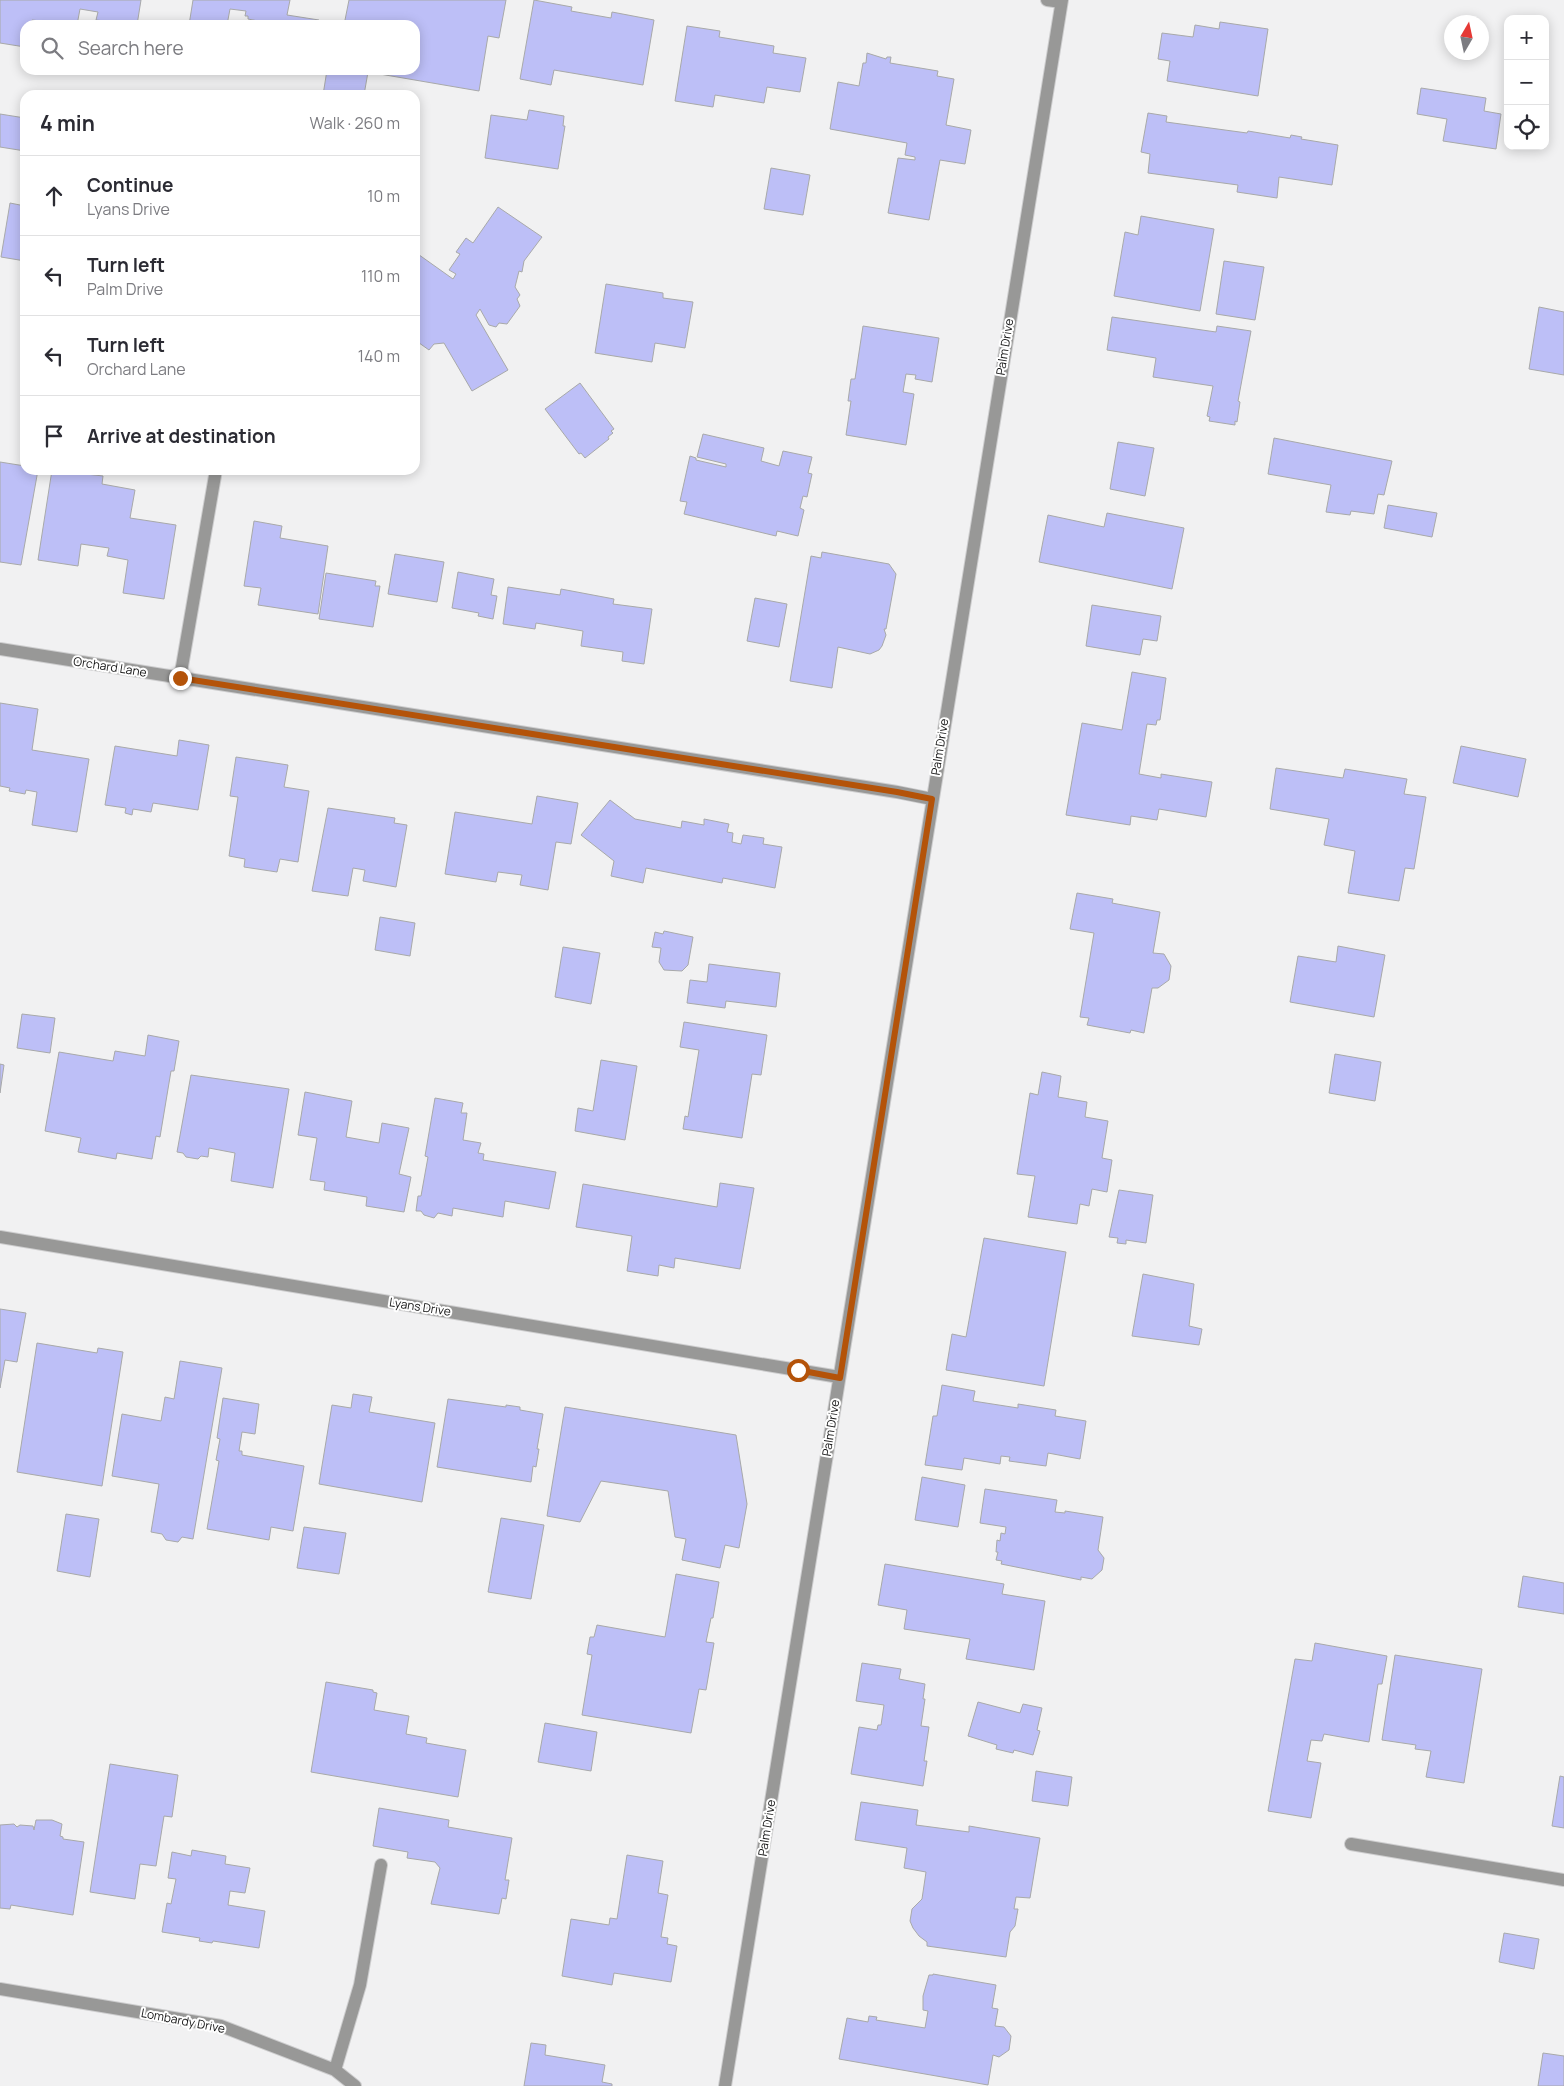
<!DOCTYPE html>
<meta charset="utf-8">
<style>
:root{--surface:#fff;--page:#f2f2f3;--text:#2b2b33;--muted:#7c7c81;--line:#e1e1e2}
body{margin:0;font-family:Manrope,sans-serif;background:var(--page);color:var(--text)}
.controls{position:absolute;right:15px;top:15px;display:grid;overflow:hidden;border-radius:10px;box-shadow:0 2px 12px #0003}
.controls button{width:45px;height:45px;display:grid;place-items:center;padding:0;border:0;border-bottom:1px solid var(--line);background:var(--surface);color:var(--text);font:25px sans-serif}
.compass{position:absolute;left:1444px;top:15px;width:45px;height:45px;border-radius:50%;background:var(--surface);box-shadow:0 2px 12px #0003;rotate:9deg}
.stop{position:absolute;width:15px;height:15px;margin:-11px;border:4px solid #b45309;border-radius:50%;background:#fff}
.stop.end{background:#b45309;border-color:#fff;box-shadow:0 1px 5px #0008}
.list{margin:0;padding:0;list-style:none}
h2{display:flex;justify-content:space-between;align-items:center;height:65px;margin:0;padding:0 20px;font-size:21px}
h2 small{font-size:16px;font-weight:400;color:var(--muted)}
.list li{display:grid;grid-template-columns:32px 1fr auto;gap:15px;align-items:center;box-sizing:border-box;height:80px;padding:0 20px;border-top:1px solid var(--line)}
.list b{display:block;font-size:19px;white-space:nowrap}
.list p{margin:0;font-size:16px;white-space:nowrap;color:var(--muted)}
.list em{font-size:16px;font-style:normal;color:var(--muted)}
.icon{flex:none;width:28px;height:28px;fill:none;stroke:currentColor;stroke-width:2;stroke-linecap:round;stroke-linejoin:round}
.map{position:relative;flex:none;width:1564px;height:2086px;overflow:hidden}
.search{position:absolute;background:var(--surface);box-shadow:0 2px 12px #0003;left:20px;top:20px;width:400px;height:55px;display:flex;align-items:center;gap:12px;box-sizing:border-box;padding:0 18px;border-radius:15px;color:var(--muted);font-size:19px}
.panel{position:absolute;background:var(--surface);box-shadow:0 2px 12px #0003;left:20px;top:90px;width:400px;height:385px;border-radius:15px}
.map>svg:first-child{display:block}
.building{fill:#bdbff7;stroke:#a8a9a9}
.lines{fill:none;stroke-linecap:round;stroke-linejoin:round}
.minor-casing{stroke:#cdcdce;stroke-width:14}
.minor{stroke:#989897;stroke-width:12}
.route{stroke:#b45309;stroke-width:6}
.labels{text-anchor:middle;stroke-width:4;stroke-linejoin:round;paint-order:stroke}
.street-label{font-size:12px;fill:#121212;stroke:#fff}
</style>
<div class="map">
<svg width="1564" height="2086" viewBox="0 0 1564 2086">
<rect width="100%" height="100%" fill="#f1f1f2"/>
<path class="building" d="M0,0H141L137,25L96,20L98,12L80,9L77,25L32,20V25H25V47L0,43Z
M193,0H290L287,15L319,20L318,25H278L248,19V16H245L246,11L230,9L227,25H189Z
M349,0H506L499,38L488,36L479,91L368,72L364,95H323L327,70H415V25H344Z
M534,0L572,7L571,11L611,18L612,12L654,20L643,85L554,70L551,85L520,79Z
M1220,22L1268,29L1258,96L1167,81L1170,61L1158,59L1162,33L1193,37L1195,25L1219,29Z
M687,26L720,31L719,37L774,46L773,53L806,58L800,92L767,87L764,103L715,95L713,107L675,101Z
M867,53L886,59L887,57H891L890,63L938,71L937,76L954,79L946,125L971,130L965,164L940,160L929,220L888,213L898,158L915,160V157L905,155L907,143L830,129L838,82L859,86L863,63H866Z
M1421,88L1486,98L1484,111L1501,114L1496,149L1443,141L1447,119L1417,114Z
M529,110L564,116L563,126H565L558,169L485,158L491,115L527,120Z
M1148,113L1167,116L1166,122L1247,133L1248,131L1290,138L1291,135L1302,137L1301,139L1338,145L1332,185L1279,177L1277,198L1237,192L1238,185L1148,173L1150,154L1141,152Z
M0,114L25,118V151L0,147Z
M771,168L810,175L803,215L764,209Z
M10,203L25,206V261L1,257Z
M498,207L542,237L524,261L522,272L519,271L515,287L520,295L517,299L520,306L507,324L499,323L496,327L489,325L480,309L476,315L508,370L472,391L444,343L434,344L429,350L415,340V252L453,279L456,274L449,270L460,254L456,252L466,238L473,243Z
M1141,216L1214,229L1200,311L1114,296L1125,232L1138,235Z
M1224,261L1264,267L1255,320L1216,314Z
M606,284L663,293V298L693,302L685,348L655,343L652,362L595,353Z
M1539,307L1564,312V375L1529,369Z
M1112,317L1216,332L1217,326L1251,331L1238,401L1240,402L1237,422L1235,421V425L1209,421L1210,417L1207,416L1213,386L1153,377L1156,358L1107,350Z
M863,326L939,338L932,382L915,379L916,375L906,374L903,392L914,394L906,445L846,435L851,401H848L851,379H855Z
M580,383L614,429L611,431L613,433L608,437L609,439L585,458L581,453L579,454L545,409Z
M703,434L764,448L761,461L779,466L783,451L812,457L808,473L812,474L807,497L803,496L800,508L804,510L798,536L777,531L776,536L684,514L687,502L680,501L690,456L696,458V460L726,467V464L697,457Z
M1274,438L1392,461L1384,495L1378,494L1374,514L1351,511L1350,515L1326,512L1331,485L1268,474Z
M1118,442L1154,448L1145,496L1110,489Z
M0,462L25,466V470H38L21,565L0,562Z
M52,470L103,476L102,484L135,490L130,518L176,525L164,599L123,593L128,560L107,556L109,548L81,544L78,566L38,560Z
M1388,505L1437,513L1432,537L1384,528Z
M1107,513L1184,528L1172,589L1039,562L1048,515L1104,527Z
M254,521L282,526L280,538L328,546L318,614L258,605L261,588L244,586Z
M822,552L889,564L896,574L886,629H884L886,635L882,646L879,650L870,654L838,647L832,688L790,681L811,556L821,558Z
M395,554L444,562L437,602L388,594Z
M458,572L494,579L491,595L497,596L493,619L478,616L479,613L452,608Z
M326,573L376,581L375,586H380L373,627L319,619Z
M508,587L560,595L561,589L614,599L613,604L652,609L644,664L622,661L623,652L581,646L583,631L536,623L535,629L503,624Z
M755,598L787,604L779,647L747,641Z
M1092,605L1161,616L1157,641L1143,639L1140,655L1086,646Z
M1132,672L1166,678L1160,720H1157L1156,725L1147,724L1139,774L1161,778V774L1212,782L1206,817L1159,809L1157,820L1131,816L1130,825L1066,815L1082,723L1122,730Z
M0,703L38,709L32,750L89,759L77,832L32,825L37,792L26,790L25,794L9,791L10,788L0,786Z
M179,740L209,745L198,810L153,803L151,812L133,809L132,815L125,813L126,808L105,805L115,746L177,756Z
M1461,746L1526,759L1518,797L1453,783Z
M236,757L288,765L284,787L309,791L298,862L280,859L277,872L244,867L245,859L229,856L238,797L230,796Z
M1276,768L1343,778L1345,769L1407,779L1404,794L1426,797L1414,869L1405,868L1399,901L1348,893L1355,851L1324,845L1329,819L1270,809Z
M537,796L578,803L571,844L556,842L548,890L520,885L522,875L498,872L496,882L445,874L455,812L532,824Z
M610,800L635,819L681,828L682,821L704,825V819L729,824L727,832L733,833L732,842L741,844L743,835L764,838L763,844L782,847L775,888L723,878L722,883L646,868L643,883L611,876L614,861L581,835Z
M328,808L395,818L394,823L407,825L396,887L363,881L365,870L353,868L348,896L312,891Z
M1077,893L1113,899L1112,903L1160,912L1153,953L1164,954L1171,966L1169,980L1158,988H1152L1144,1033L1131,1030L1130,1033L1087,1025L1089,1018L1080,1017L1094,933L1070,929Z
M380,917L415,923L410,956L375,950Z
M664,931L693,937L688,965L682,971L664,970L659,962L661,948L652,947L655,932L663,934Z
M1338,946L1385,955L1374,1017L1290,1002L1298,956L1336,962Z
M563,947L600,953L591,1004L555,997Z
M709,964L780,973L776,1007L726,1001L725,1008L687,1003L690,980L707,982Z
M22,1014L55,1018L50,1053L17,1048Z
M684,1022L767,1035L761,1075L752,1074L742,1138L683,1129L685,1116L688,1117L699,1050L680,1047Z
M148,1035L179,1041L174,1071H171L160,1137L156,1136L152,1159L117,1153L116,1159L78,1152L81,1138L45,1131L59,1052L113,1061L115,1051L145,1056Z
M1335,1054L1381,1062L1375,1101L1329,1093Z
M601,1060L637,1066L625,1140L575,1131L578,1108L593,1111Z
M0,1064L4,1065L0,1093Z
M1042,1072L1061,1076L1058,1097L1087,1102L1085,1117L1108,1121L1102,1158L1112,1160L1107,1192L1092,1189L1089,1206L1080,1204L1077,1224L1028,1217L1035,1176L1017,1174L1030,1093L1038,1095Z
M191,1075L289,1089L273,1188L231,1181L235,1153L209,1148L208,1157L201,1156L198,1159L186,1157L183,1153L177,1152Z
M305,1092L352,1101L346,1137L379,1143L382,1123L409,1128L399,1174L411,1177L404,1212L366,1206L367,1197L324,1190L325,1182L310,1180L317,1138L298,1135Z
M435,1098L463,1103L461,1113H467L463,1140L481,1143L478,1153L484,1154L483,1160L556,1172L549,1209L505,1201L503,1217L453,1208L452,1216L438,1213L434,1218L424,1215L421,1211H416L418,1196H421L428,1157L425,1156Z
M720,1183L754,1188L740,1269L675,1258L674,1268L659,1265L658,1276L627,1271L632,1236L576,1227L583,1184L717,1207Z
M1119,1190L1153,1195L1146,1243L1126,1240V1244L1117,1243L1118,1238L1109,1237Z
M984,1238L1066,1252L1044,1386L946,1370L952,1334L966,1337Z
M1143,1274L1194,1284L1189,1326L1202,1329L1199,1345L1132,1336Z
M0,1309L26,1313L17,1362L5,1360L0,1388Z
M37,1343L97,1353L98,1348L123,1352L102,1486L17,1472Z
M180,1361L222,1368L193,1539L182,1537L178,1542L166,1540L162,1534L151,1532L159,1484L112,1476L122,1414L161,1421L165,1397L174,1399Z
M942,1385L975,1391L973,1401L1018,1408V1404L1056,1410L1055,1416L1086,1421L1080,1459L1048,1453L1046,1466L1009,1461L1010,1457L1001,1456L1000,1464L964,1458L962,1470L925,1465L933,1416H937Z
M353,1394L372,1397L369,1412L435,1423L422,1502L319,1484L332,1405L351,1408Z
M223,1398L259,1404L255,1434L242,1432L239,1451H242V1455L304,1466L293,1531L271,1527L269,1540L207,1529L219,1461L216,1460L220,1439L217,1438Z
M448,1399L506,1407V1405L520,1407V1410L543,1414L537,1449H539L536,1467L533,1466L531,1482L437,1467Z
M565,1407L736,1435L747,1504L739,1548L725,1545L720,1568L682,1560L686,1539L675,1537L668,1491L601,1481L580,1522L547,1516Z
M922,1477L965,1485L958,1527L915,1520Z
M985,1489L1057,1500L1055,1512L1065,1513V1511L1103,1517L1098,1550L1104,1558L1102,1570L1092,1579L1081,1577V1580L1001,1564L1002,1561L996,1560L998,1552H996L997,1540L1000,1541L1001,1533L1005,1534L1006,1527L980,1523Z
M66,1514L99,1519L90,1577L57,1571Z
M501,1518L544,1525L531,1599L488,1592Z
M304,1527L346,1533L339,1574L297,1568Z
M885,1564L1004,1584L1002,1594L1045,1601L1034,1670L966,1659L970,1639L904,1629L907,1610L878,1605Z
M676,1574L719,1582L713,1618H711L706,1642L714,1643L706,1690L699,1689L691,1733L582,1715L592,1655L587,1654L590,1637H594L597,1625L665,1637Z
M1523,1576L1564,1583V1614L1518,1607Z
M1315,1643L1387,1656L1382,1684H1378L1369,1742L1324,1734L1322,1741L1311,1740L1307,1761L1321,1763L1311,1818L1268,1811L1295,1659L1312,1661Z
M1395,1655L1482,1669L1464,1783L1426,1777L1431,1751L1415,1749L1416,1745L1382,1740Z
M862,1663L901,1669L899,1679L925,1684L923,1699H925L921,1726L929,1727L924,1761H927L923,1786L851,1774L859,1727L877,1730L878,1725H881L884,1705L856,1701Z
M326,1682L373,1690V1692L377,1693L374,1710L409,1716L406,1734L427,1738L426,1743L466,1750L458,1797L311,1772Z
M978,1702L1020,1713L1023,1704L1042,1708L1037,1730L1040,1731L1033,1755L1014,1750L1013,1753L996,1749L997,1745L968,1736Z
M545,1723L597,1732L591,1771L538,1762Z
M110,1764L178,1775L172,1817L164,1816L156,1866L140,1864L135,1899L90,1892Z
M1036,1771L1072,1777L1068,1806L1032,1801Z
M1560,1776L1564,1777V1828L1552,1826Z
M861,1802L918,1810L916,1825L969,1832V1826L1040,1838L1030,1898L1016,1897L1014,1909H1018L1015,1926L1010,1932L1006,1957L927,1946V1942L919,1936L913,1928L910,1921L912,1909L922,1899L926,1872L904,1868L907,1848L855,1840Z
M379,1808L449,1820L448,1827L512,1838L505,1880H509L506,1899L502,1898L499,1914L431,1904L440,1868L435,1862L407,1858L408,1852L373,1846Z
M36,1820H52L62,1824L60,1836L63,1837V1839L84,1842L73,1915L11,1905L10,1909L0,1908V1825L14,1824L17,1827L20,1825L33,1826L34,1830Z
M192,1850L226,1856L225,1864L250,1868L245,1893L230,1891L228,1905L265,1911L259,1948L213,1941L212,1943L199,1941L200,1938L162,1932L167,1903L171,1904L176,1879L168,1878L172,1852L191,1856Z
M627,1855L663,1861L658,1893L668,1895L661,1937L668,1938L667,1944L677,1946L671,1982L614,1973L612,1985L562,1976L571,1919L609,1925L610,1918L617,1919Z
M1504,1933L1539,1939L1534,1969L1499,1962Z
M933,1974L996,1985L992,2008L998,2009L995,2026L1004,2027L1011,2036L1009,2050L999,2057L993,2055L988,2085L839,2059L847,2018L868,2022L869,2016L877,2017L876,2020L925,2028L928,2011L923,2010V1996L929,1975H933Z
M531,2043L546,2045L545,2055L605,2065L602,2082L612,2084V2086H524Z
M1543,2053L1564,2056V2086H1538Z"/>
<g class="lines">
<g class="minor-casing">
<path id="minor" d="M1047,0L1061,2
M0,649L897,792L932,799
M180,678L216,470
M0,1237L839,1377
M1351,1844L1564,1880
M0,1989L221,2026L335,2070L355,2086
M335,2070L360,1985L381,1865
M725,2086L1062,0"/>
</g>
<use href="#minor" class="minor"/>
</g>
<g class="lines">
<path class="route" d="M180,678L897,792L932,799L840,1378L798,1370"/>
</g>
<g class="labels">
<g class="street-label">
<text transform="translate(1005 347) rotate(-81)" y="4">Palm Drive</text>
<text transform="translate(110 667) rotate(9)" y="4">Orchard Lane</text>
<text transform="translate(940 747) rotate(-81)" y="4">Palm Drive</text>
<text transform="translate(420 1307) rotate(9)" y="4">Lyans Drive</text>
<text transform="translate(831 1428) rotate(-81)" y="4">Palm Drive</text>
<text transform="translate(767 1828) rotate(-81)" y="4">Palm Drive</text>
<text transform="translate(183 2021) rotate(11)" y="4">Lombardy Drive</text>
</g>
</g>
</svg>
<div class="controls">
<button>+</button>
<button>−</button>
<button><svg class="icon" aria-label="locate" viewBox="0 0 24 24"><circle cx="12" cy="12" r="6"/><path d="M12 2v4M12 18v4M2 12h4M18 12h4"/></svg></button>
</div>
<svg class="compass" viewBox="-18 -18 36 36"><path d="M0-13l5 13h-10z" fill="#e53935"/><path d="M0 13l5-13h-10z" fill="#7c7c81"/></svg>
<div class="stop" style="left:798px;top:1370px"></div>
<div class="stop end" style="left:180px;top:678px"></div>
<div class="search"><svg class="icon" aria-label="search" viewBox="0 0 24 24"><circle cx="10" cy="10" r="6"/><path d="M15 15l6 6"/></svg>Search here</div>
<section class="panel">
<h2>4 min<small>Walk · 260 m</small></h2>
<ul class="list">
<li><svg class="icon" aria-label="ahead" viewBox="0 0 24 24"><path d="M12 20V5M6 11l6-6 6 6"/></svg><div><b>Continue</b><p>Lyans Drive</p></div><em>10 m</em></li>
<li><svg class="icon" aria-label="left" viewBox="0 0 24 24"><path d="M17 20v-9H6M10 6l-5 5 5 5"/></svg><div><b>Turn left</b><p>Palm Drive</p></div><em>110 m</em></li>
<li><svg class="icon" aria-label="left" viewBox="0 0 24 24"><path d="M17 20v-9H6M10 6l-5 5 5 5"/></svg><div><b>Turn left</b><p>Orchard Lane</p></div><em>140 m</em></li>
<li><svg class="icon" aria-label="arrive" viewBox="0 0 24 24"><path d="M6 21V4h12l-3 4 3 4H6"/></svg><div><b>Arrive at destination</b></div></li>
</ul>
</section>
</div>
